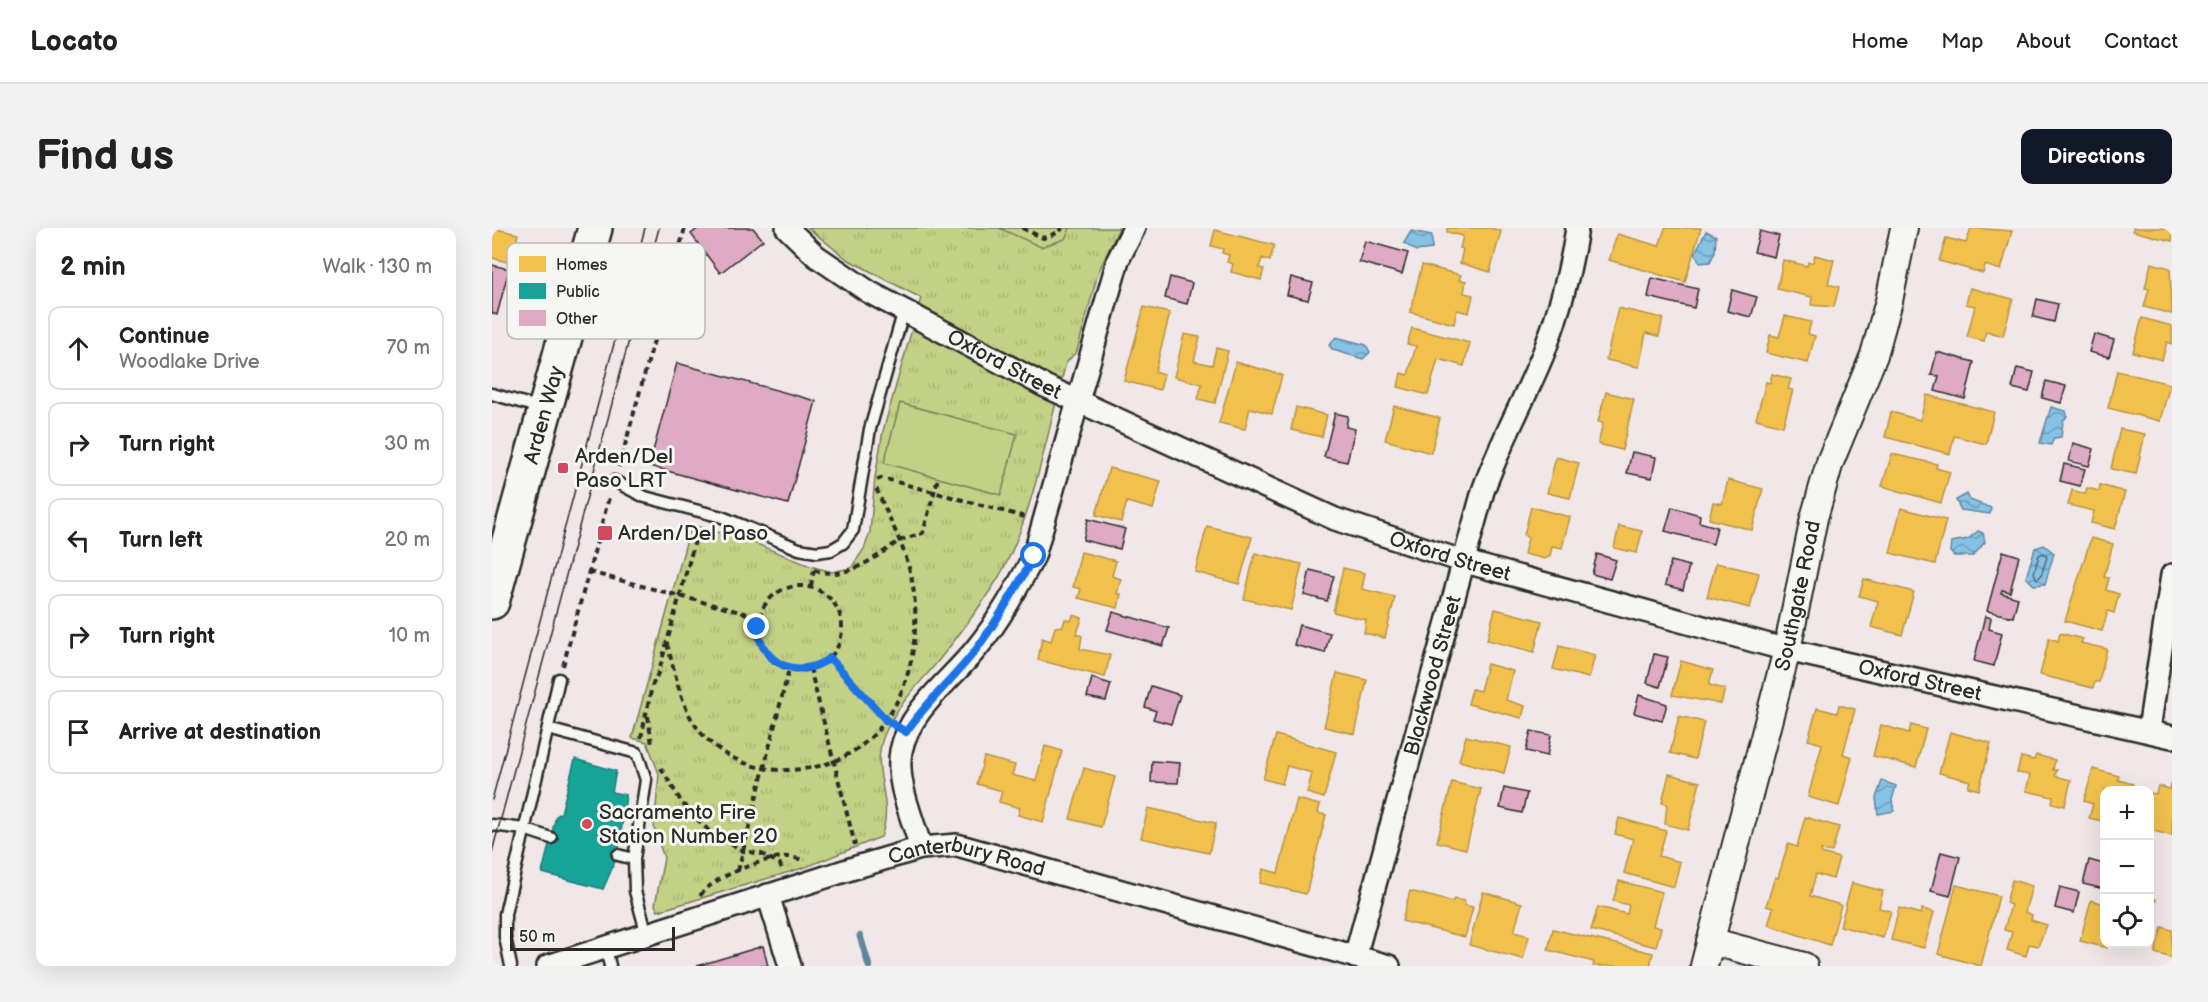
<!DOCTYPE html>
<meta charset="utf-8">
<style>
:root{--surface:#fff;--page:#f2f2f2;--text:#222;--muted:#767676;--line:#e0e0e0;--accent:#111827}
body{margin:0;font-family:"Balsamiq Sans",sans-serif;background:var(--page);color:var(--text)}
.controls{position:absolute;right:18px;bottom:18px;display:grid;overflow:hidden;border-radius:12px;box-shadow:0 6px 24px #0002}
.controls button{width:54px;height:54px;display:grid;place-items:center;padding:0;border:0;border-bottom:2px solid var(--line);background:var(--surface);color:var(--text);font:30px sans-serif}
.scale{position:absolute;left:18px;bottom:15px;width:165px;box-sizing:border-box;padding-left:6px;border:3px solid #2b2b2b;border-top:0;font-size:16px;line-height:21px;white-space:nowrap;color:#2b2b2b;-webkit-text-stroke:4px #f6f6f2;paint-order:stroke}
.stop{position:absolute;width:18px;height:18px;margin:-14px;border:4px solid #1a73e8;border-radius:50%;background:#fff}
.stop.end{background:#1a73e8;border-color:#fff;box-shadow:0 2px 6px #0008}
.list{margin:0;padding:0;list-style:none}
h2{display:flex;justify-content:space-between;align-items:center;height:78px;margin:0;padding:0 24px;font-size:26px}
h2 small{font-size:20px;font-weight:400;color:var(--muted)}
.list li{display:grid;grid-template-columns:39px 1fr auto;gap:18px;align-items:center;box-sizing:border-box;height:84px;margin:0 12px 12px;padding:0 12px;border:2px solid var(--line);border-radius:12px}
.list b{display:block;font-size:22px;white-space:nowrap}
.list p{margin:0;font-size:20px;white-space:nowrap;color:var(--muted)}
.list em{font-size:20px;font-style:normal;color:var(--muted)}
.icon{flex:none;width:33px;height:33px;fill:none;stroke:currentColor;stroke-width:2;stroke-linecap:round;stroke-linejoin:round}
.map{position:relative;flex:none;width:1680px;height:738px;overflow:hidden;border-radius:12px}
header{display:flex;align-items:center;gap:36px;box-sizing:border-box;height:84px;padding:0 30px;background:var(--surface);border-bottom:2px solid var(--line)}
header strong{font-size:28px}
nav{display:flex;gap:33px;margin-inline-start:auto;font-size:21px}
.intro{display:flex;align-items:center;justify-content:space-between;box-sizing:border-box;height:144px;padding:0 36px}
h1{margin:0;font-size:42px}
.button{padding:15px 27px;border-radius:12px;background:var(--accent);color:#fff;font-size:21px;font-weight:700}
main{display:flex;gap:36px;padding:0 36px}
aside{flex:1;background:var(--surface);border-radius:12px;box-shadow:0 6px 24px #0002}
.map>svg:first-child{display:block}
.grass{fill:url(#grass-tufts);stroke:#777e58;stroke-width:1.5}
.pitch{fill:#c3d186;stroke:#777e58;stroke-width:1.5}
.water{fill:url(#water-waves);stroke:#61869b;stroke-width:1.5}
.homes{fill:#f2c14e;stroke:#b69444;stroke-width:1.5}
.public{fill:#17a398;stroke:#1d7f77;stroke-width:1.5}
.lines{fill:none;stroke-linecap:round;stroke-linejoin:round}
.shore{stroke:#4f6775;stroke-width:1.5}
.stream{stroke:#61869b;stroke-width:7}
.building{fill:#dfaac4;stroke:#2b2b2b;stroke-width:1.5}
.service-casing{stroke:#2b2b2b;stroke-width:15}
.minor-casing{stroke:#2b2b2b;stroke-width:26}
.tertiary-casing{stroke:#2b2b2b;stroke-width:30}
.primary-casing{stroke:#2b2b2b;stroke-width:38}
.path{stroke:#2b2b2b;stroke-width:4;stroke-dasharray:6 4.5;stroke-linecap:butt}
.service{stroke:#f6f6f2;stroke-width:10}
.minor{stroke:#f6f6f2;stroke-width:21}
.tertiary{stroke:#f6f6f2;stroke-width:26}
.primary{stroke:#f6f6f2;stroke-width:33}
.tram{stroke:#2b2b2b;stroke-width:1.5}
.route{stroke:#1a73e8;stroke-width:8}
.poi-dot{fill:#d1495b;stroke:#f6f6f2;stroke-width:2}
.labels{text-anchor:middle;stroke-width:6;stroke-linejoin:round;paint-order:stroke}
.street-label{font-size:21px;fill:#2b2b2b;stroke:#f6f6f2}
.poi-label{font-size:21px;fill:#2b2b2b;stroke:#f6f6f2;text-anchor:start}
.key{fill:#f6f6f2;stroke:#b9b9b6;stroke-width:1.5}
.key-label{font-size:16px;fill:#2b2b2b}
</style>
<header>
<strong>Locato</strong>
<nav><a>Home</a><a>Map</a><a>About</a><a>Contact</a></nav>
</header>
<div class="intro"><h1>Find us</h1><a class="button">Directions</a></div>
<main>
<aside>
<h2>2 min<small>Walk · 130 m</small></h2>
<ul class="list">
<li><svg class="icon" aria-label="ahead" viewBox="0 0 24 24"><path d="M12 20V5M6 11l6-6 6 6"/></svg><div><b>Continue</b><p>Woodlake Drive</p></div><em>70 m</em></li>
<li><svg class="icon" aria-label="right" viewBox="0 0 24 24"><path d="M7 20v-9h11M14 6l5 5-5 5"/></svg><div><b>Turn right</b></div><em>30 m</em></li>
<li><svg class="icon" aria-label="left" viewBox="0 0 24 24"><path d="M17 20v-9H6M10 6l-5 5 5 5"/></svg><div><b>Turn left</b></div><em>20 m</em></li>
<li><svg class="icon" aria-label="right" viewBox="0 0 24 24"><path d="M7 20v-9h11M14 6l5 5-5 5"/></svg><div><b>Turn right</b></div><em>10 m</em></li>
<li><svg class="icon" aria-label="arrive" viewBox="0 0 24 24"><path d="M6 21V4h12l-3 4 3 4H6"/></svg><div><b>Arrive at destination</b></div></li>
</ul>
</aside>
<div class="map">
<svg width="1680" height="738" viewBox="0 0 1680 738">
<defs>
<pattern id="grass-tufts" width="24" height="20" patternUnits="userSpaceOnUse" patternTransform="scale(1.5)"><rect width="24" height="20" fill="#c3d186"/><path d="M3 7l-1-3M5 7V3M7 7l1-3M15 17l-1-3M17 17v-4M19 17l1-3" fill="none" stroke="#a8b474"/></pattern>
<pattern id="water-waves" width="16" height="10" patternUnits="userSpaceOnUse" patternTransform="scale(1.5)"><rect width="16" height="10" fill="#85c2e5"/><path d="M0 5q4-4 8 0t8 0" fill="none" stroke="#6d9eba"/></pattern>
</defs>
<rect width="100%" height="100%" fill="#f1e7e9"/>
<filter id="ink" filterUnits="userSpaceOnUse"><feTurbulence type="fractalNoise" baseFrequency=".0167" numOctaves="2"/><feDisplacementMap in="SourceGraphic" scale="12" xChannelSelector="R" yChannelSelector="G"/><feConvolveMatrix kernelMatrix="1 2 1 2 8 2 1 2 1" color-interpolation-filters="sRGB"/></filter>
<g filter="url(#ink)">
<path class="grass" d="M316,0H627L606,45L585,123L574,135C556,201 540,295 505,352C486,382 465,410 443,437C426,457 405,478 394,503C375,542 404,568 389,609L314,639L166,683L163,677L172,630L162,600L167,546L155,514L140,510L199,297L255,312L318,338L340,344L359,340L372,321L378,304L383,249L391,203L429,70L355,31Z"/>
<path class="pitch" d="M507,0H578L573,11L549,19Z
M408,175L525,206L509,267L392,235Z"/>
<path class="water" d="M919,3L940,7V21L924,23L912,15Z
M1214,3L1224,8L1223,24L1218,34L1208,35L1203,25Z
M844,109L874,117L878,124L871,131L841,122L837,117Z
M1559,179L1574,183L1575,188L1571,193L1569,209L1562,210L1559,217L1548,215Z
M1475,266L1478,272L1499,280L1498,286L1469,282L1464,272Z
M1486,303L1491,305L1493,314L1481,328H1462L1458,324L1459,314L1476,311Z
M1552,317L1562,325L1553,356L1542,357L1534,349L1543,320Z
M1390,553L1404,558L1400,572L1402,583L1386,586L1384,570Z"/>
<path class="homes" d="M0,0L26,6L19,35L0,30Z
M955,0H998L1009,3L998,44L968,35L971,21L968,20L971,8L955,4Z
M1173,0H1209L1193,54L1117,32L1125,6L1167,18Z
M1479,0L1520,3L1509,42L1493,37L1491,45L1447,33L1454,10L1474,15Z
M1641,0H1680V13L1640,3Z
M723,2L782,17L778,33L770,30L767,40L772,41L769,52L739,44L741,36L735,34L737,27L730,25L731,21L719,18Z
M1323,27L1342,32L1336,56L1347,59L1342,79L1319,77L1320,69L1285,61L1291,32L1315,38L1316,34H1321Z
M1659,35L1678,40L1680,86L1652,79L1657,61L1653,60Z
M930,37L969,47L967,52L974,53L972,65L981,67L977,85L965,82L962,96L918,84Z
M1478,60L1521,71L1511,108L1494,103L1492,113L1475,109L1483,78L1474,76Z
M652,79L678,85L663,144L672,146L668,162L632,153Z
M1126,80L1171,90L1167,108L1154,105L1147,139L1114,132Z
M1293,88L1319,94L1316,106L1323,108L1316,135L1274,125L1278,107L1287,109Z
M1650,90L1680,98V116L1675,114L1670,132L1641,124Z
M920,100L978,115L972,138L946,131L936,167L906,159L909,145L916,147L924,118L915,116Z
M692,106L708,109L702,133L720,137L724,120L736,123L723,175L706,171L710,156L682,149Z
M744,134L790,147L780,186L758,180L753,201L727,195Z
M1625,143L1678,156L1668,193L1616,180Z
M1280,146L1299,151L1296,161L1301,162L1291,198L1264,191L1274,154L1278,155Z
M1114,164L1142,171L1130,222L1106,216L1111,195L1106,194Z
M1435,167L1502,184L1494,216L1462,208L1458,226L1393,209L1399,184L1428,192Z
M902,178L948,190L939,225L893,212Z
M804,179L835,187L830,209L799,202Z
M1628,201L1653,206L1644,246L1619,241Z
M1400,226L1445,236L1444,240L1458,244L1449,275L1390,258Z
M1064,229L1087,235L1078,270L1055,265Z
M617,240L669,253L661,281L635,274L629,294L604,287Z
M1236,252L1271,261L1260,302L1217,291L1221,274L1230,276Z
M1608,257L1633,264L1623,301L1599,295L1602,283L1576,277L1580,262L1593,266L1595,260L1607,263Z
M1039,279L1078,289L1070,320L1060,318L1058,328L1053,331L1032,326L1036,310L1032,307Z
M1409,280L1454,292L1443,336L1398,325Z
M715,298L760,309L747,356L703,344Z
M1127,298L1150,303L1145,325L1122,320Z
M1599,310L1621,316L1612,349L1617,350L1614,362L1627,366L1622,385L1616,383L1610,403L1573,393Z
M589,324L624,333L620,348L629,351L625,366H629L626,380L586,370L589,361L581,359Z
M763,325L810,336L799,382L752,371Z
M1224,335L1267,345L1258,380L1215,369Z
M851,340L873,345L870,361L903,369L893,410L872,405L874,392L841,384Z
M1372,351L1422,364L1410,407L1379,399L1386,373L1367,368Z
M1003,381L1050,393L1042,424L995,412Z
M581,387L590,390L585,406L590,408L588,421L618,427L613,449L546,432L550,410L559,413L563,399L571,398L573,391L579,393Z
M1568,405L1591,411L1589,415L1615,421L1607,454H1603L1601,460L1548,447L1557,410L1566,413Z
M1067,418L1103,427L1097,450L1061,441Z
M1189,433L1221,442L1217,457L1233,461L1229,476L1180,467Z
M995,436L1021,443L1014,472L1033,478L1030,490L976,476L980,461L988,463Z
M845,445L875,452L863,506L832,499Z
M1347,477L1363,481L1351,526L1360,529L1347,578L1316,569L1330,516L1316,512L1325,480L1345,485Z
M1187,488L1212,494L1203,531L1178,525Z
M1389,497L1417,505L1419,497L1434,501L1424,539L1381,528Z
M1458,504L1499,515L1487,562L1476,559L1478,553L1447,545Z
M784,507L844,524L832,570L815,565L820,545L795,538L790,556L771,551Z
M974,508L1019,519L1012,545L967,533Z
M553,518L570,523L551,594L526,587L528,580L507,574L510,563L485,556L492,529L523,537L520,547L544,553Z
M1544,527L1563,532L1561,542H1565L1563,548L1579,552L1573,578L1560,575L1561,569L1534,563L1538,547L1525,545L1529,529L1542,532Z
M592,540L623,549L609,599L578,591Z
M1601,541L1627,548L1626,552L1641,556L1639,562H1612L1610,593L1597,590L1601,576L1592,573Z
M1177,546L1208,554L1196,602L1173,596L1175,576L1170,575Z
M960,554L989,561L974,621L945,614Z
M1679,556H1680V608L1658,602V565L1664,566L1666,558L1678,561Z
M805,571L828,577L826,585L834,587L814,666L768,655L771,641L786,645Z
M656,580L724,595L717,625L649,610Z
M1313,589L1347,599L1340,624L1329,622V625L1347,630L1341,651L1324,646L1318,668L1349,677L1338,717L1276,697L1281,680L1274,678L1283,649L1286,650L1296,616L1305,619Z
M1127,590L1174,603L1167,628L1188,634L1182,659L1132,645L1141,611L1123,606Z
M1520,652L1540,658L1533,684L1540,687L1539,692L1555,697L1546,718L1537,716L1534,728L1515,722L1520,704L1512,702L1519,677L1514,675Z
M1127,653L1170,664L1161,698L1169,700L1164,719L1099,702L1106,679L1135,686L1137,677L1121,673Z
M1360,655L1391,663L1387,680L1399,683L1391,710L1348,698Z
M1464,657L1507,668L1489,738L1446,726Z
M918,663L960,674L962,671L973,673L972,677L981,679L973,709L910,693Z
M991,664L1030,675L1022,704L1037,708L1031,731L977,717Z
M1658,669L1664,671L1658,697Z
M1599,672L1612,676V716H1616L1615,720L1588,713Z
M1407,680L1429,686L1430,681L1442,684L1432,720L1399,712Z
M1670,699L1680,702V730L1663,725Z
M1061,701L1161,725L1158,738H1101L1102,734L1056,722Z"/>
<path class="public" d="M83,531L124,543L120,564L134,567L126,627L111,661L50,645L64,588L69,585Z"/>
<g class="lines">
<path class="shore" d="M1552,325L1555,329L1549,348L1545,351L1542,345L1547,327Z"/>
<path class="stream" d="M368,708L377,738"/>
</g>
<path class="building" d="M207,0H261L271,12L228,45L199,6Z
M1268,3L1287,8L1282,29L1262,24Z
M873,13L916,25L910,46L867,34Z
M0,37L17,41L5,87L0,85Z
M678,49L700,55L695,76L673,70Z
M799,49L821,55L816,72L795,67Z
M1160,50L1206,61L1202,80L1156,69Z
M1240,62L1265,69L1259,89L1235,83Z
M1545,71L1566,76L1562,94L1541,89Z
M1602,106L1622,112L1617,129L1597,124Z
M1445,124L1482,134L1473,171L1443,163L1447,148L1439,147Z
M185,135L324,173L296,276L157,238Z
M1525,140L1542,144L1537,164L1520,160Z
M1554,153L1574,158L1569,175L1550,170Z
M843,185L856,188L854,199L863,201L855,234L832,229Z
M1581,215L1602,221L1597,238L1577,233Z
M1140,224L1164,229L1160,250L1135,245Z
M1572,236L1593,241L1588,258L1568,253Z
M1180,279L1208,287L1207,294L1225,299L1221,316L1173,303Z
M596,291L633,301L628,321L591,312Z
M1511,323L1527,328L1518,364L1510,362L1509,365L1526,370L1521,389L1495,383Z
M1105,326L1124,332L1118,351L1100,346Z
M1179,333L1197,338L1191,362L1173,357Z
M818,342L842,348L835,373L812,367Z
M621,384L677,400L671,418L615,402Z
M1493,388L1499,390L1497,401L1510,405L1502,438L1482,433Z
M807,397L838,405L833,425L802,417Z
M1162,426L1176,429L1168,459L1155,455Z
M600,450L619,456L614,473L595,469Z
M659,458L688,467L679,496L661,491L664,483L653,479Z
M1147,467L1175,476L1170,493L1142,485Z
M1039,503L1059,507L1055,528L1034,523Z
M660,533L688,535L686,555L659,554Z
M1012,560L1035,565L1030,585L1008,580Z
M1449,624L1468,629L1458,668L1439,663Z
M1597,632L1612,636V661L1591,656Z
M1568,659L1587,664L1582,685L1563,680Z
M271,718L276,738H205Z"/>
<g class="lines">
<g class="service-casing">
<path id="service" d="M0,166L49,180
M122,253L153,269L230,289L307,321L325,324L339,322L351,315L361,302L378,201L412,82
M56,501L145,525L154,552L142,631L143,663L155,707
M0,597L32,601L59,610
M126,627L142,631
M114,720L118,738
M19,738L13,709V686L67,451"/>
</g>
<g class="minor-casing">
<g id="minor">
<path id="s1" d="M295,0L324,28L377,64L553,158L843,291L970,333L1295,422L1680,509"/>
<path d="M1657,502L1680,347"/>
<path d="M429,620C421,591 403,554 409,523C417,482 459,452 484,421C507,393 525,360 542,328L626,32L642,0"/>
<path d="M276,667L298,738"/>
<path id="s2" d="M863,729L991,263C1008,215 1033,171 1052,124C1067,84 1079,42 1085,0"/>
<path id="s3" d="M56,738L368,638L429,620L465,617L897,738"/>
</g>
</g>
<g class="tertiary-casing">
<g id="tertiary">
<path d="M1218,713L1312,738"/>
<path id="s4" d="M1212,738L1295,422L1322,290L1338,234L1382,127L1397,73L1412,0"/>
</g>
</g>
<g class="primary-casing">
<g id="primary">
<path id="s5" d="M0,374L103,0"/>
</g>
</g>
<path class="path" d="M530,0L551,10L568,4L570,0
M127,239L193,0
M385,252L390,250L533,289
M322,342C353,353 380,332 404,315C412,310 423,308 431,305L446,250
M97,344L267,389
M266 400a42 42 0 1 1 84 0a42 42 0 1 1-84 0Z
M319,358L322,342
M175,416C183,443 188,477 206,501C225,526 256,541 288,542C392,545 434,449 421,358C416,324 397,291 384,260
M338,430L396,493
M71,438L118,266
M318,440L363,617
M156,488L160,517
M149,510L160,458L167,443L207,298
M169,540L190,575L219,605L251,623L270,626L288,636L290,644
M246,643L297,441
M208,668C220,649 268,632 290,629C297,628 306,631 313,632"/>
<use href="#service" class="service"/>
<use href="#minor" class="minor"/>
<use href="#tertiary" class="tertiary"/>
<use href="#primary" class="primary"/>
<path class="tram" d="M0,572L153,0
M0,624L167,0"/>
</g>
</g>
<g class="lines" filter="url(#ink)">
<path class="route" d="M265,399C270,438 307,452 338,430L394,492L414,504C435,473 464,449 486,419C507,390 525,359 542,328"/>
</g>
<g class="poi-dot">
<rect x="65" y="234" width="12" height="12" rx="3"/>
<rect x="105" y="297" width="16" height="16" rx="3"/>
<circle cx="95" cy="596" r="6"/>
</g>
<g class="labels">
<g class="street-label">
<text dy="7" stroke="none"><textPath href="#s1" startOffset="258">Oxford Street</textPath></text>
<text dy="7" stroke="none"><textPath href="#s5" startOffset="194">Arden Way</textPath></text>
<text dy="7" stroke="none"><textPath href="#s1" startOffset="744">Oxford Street</textPath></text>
<text dy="7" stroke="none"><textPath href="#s4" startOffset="382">Southgate Road</textPath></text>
<text dy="7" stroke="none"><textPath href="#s2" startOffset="292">Blackwood Street</textPath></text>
<text dy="7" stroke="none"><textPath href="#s1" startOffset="1230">Oxford Street</textPath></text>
<text dy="7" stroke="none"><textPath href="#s3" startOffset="438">Canterbury Road</textPath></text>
</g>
<g class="poi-label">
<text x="83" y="235">Arden/Del<tspan x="83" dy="24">Paso LRT</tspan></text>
<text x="126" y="312">Arden/Del Paso</text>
<text x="107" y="591">Sacramento Fire<tspan x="107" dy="24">Station Number 20</tspan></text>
</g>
</g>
<rect x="15" y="15" width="198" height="96" rx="9" class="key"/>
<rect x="27" y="28" width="27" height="16" fill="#f2c14e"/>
<rect x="27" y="55" width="27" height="16" fill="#17a398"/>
<rect x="27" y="82" width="27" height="16" fill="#dfaac4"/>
<g class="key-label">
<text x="64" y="42">Homes</text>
<text x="64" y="69">Public</text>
<text x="64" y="96">Other</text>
</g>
</svg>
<div class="controls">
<button>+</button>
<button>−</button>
<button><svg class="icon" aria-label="locate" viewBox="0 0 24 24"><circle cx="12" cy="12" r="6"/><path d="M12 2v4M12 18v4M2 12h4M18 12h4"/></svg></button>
</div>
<div class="scale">50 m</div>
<div class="stop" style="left:542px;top:328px"></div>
<div class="stop end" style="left:265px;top:399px"></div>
</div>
</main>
